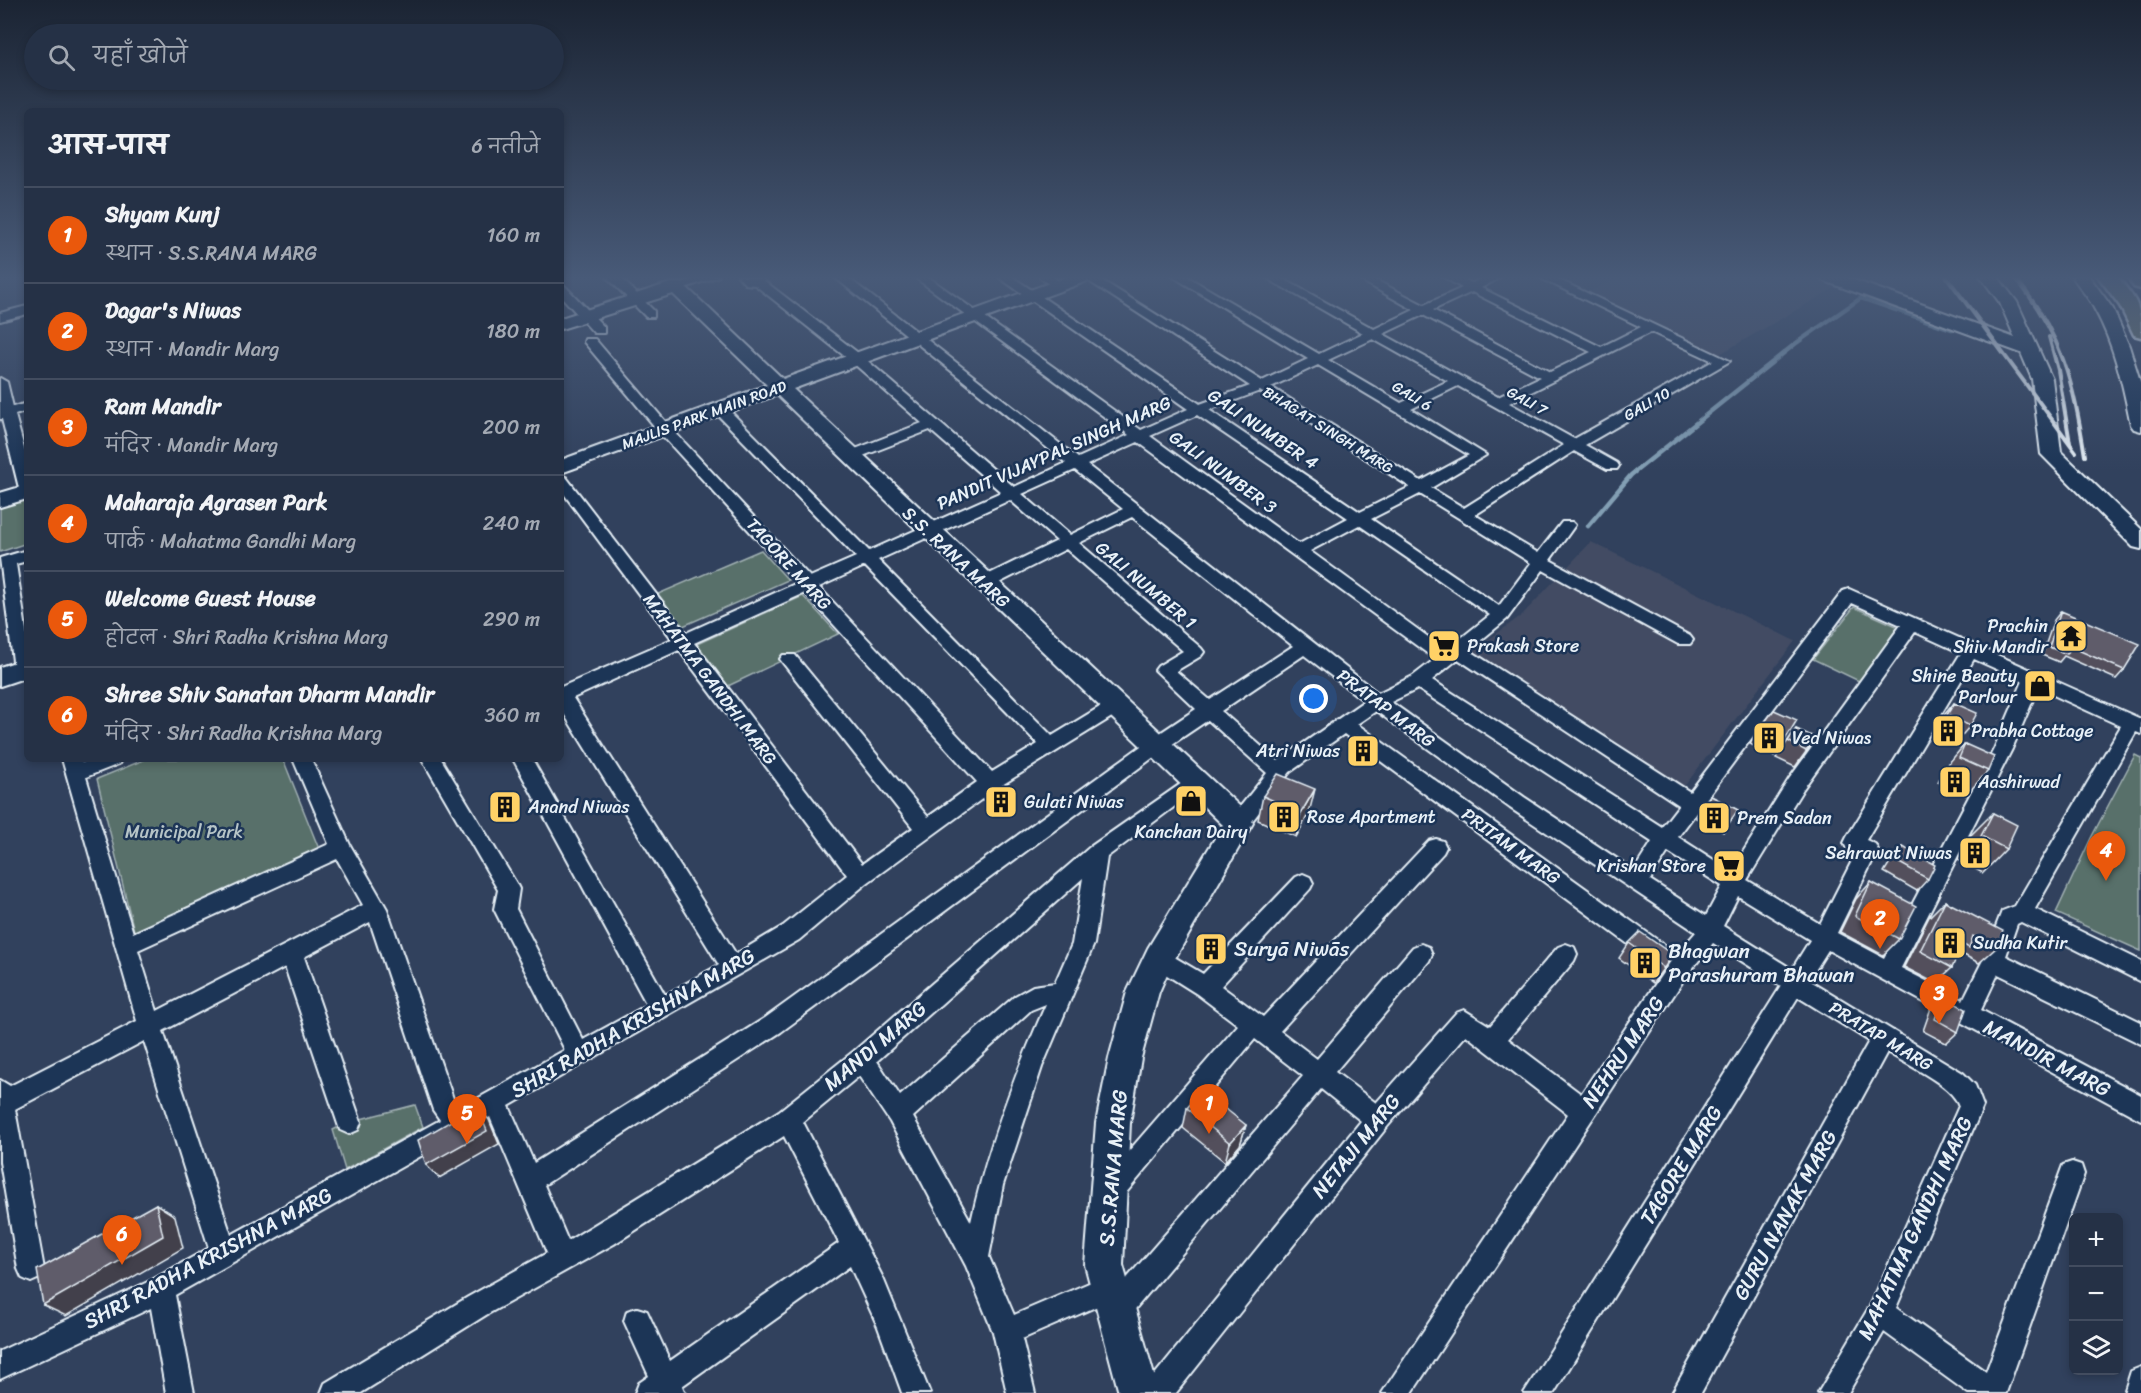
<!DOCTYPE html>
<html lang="hi">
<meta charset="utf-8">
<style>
:root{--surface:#253146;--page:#2d394d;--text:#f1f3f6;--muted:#a3a9b3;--line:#424c5f;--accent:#ea580c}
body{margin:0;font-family:Sriracha,"Playpen Sans Deva",sans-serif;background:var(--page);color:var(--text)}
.controls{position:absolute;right:18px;bottom:18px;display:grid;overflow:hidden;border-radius:9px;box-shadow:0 3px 9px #0003}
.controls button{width:54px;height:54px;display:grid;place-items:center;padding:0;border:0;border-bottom:2px solid var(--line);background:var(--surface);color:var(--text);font:30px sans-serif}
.you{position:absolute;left:1314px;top:699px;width:21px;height:21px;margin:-15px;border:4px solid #fff;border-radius:50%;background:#1a73e8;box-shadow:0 0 0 9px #1a73e833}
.badge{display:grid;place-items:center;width:39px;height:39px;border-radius:50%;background:var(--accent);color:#fff;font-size:20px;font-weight:700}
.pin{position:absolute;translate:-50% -50px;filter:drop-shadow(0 2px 3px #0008)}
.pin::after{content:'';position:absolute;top:32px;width:21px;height:18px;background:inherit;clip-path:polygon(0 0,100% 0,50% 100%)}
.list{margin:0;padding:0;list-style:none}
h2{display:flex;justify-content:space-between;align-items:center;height:78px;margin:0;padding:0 24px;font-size:26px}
h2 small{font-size:20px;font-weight:400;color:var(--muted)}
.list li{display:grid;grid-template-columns:39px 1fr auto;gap:18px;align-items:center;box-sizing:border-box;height:96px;padding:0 24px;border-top:2px solid var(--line)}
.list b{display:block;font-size:22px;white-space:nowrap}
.list p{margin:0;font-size:20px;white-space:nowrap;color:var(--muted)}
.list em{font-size:20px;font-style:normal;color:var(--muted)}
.icon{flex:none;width:33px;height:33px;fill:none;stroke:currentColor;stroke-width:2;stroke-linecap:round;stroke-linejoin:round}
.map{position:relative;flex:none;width:2141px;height:1393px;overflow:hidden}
.search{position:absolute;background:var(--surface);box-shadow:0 3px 9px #0003;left:24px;top:24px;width:540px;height:66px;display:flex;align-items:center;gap:15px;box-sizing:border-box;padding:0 21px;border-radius:33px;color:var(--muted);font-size:22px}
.panel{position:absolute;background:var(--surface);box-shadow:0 3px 9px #0003;left:24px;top:108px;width:540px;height:654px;border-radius:9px}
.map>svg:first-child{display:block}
.built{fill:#424c64}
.green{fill:#596f6b;stroke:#a0b0b2;stroke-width:1.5}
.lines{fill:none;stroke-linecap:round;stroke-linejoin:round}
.stream{stroke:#839fb4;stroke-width:4.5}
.street-casing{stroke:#e8f1f8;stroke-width:4}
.secondary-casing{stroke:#e8f1f8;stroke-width:4}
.primary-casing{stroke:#e8f1f8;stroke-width:5}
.street{fill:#1d3557;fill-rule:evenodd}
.secondary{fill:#1d3557;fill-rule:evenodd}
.primary{fill:#697266;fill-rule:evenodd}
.rail{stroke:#e8f1f8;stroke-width:4}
.wall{fill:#524f5c;stroke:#e8f1f8;stroke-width:1.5}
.shaded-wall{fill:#42404b;stroke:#e8f1f8;stroke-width:1.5}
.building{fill:#5f5c6b;stroke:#e8f1f8;stroke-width:1.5}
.labels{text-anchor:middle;stroke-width:5;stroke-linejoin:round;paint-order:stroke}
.far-street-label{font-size:15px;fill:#e8f1f8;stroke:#1d3557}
.street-label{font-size:18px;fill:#e8f1f8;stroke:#1d3557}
.poi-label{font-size:18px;fill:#e8f1f8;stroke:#1d3557;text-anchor:start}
.park-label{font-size:18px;fill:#b6c4c7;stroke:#1d3557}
.near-poi-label{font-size:21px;fill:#e8f1f8;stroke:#1d3557;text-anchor:start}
.near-street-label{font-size:21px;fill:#e8f1f8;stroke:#1d3557}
</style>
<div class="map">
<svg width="2141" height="1393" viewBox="0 0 2141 1393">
<rect width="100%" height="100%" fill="#31415d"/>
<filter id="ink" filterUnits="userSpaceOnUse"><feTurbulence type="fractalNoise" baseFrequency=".0167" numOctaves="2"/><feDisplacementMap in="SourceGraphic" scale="12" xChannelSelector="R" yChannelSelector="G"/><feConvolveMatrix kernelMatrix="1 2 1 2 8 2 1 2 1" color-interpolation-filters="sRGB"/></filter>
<g filter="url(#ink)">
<path class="built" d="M1622,276H1812L1838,286L1718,355L1586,293Z
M1591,542L1795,641L1683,788L1473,651L1522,615Z"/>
<path class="green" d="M27,496V543L0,552V504Z
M761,550L788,580L683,626L658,594Z
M803,596L838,634L728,686L697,644Z
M1854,607L1901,628L1861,682L1813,659Z
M2135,755L2141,758V951L2056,913L2091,838Z
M146,759H283L319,849L135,935L97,779Z
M415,1105L423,1127L345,1170L333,1130L349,1122Z"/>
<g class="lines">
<path class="stream" d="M1588,526L1631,475L1795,344L1861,298L1952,329"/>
<g class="street-casing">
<path id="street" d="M606,276H619L654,311V317H646Z
M701,276H719L676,291L670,287Z
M738,276L762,279L862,356L1014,487L1066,463L833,276H846L1078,458L1129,435L913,276H927L1141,430L1188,409L997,276H1011L1200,404L1250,386L1081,276H1095L1262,381L1308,359L1172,276H1186L1319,354L1363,333L1263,276H1278L1374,329L1414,310L1353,276H1368L1424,305L1462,288L1442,276H1457L1472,283L1488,276H1503L1481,288L1601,347L1641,327L1536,276H1551L1730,361L1585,445L1617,463L1619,466L1617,469H1607L1574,451L1475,515L1538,553L1562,522H1572L1575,525L1550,560L1690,636L1693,640L1690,644H1678L1543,570L1507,619L1469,650L1690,792L1843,591L1849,589L2141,719V734L2136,732L2035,909L2141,961V982L2021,922L2017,924L2006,956L2141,1022V1044L1998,974L1981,1010L2141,1095V1120L1828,950L1809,980L1963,1073L1975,1085L1983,1106L1896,1308L1986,1372L2063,1165L2072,1162L2081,1165L2084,1174L2006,1393H1968L1884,1332L1848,1393H1818L1871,1304L1959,1106C1953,1085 1905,1064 1887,1052L1701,1393H1672L1869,1041L1798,997L1554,1393H1524L1781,986L1713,943L1687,975L1412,1393H1382L1568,1114L1466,1035L1387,1127L1176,1393H1144L1148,1383L1361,1121L1321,1089L1125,1321L1116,1325L1107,1321L1103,1312L1107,1302L1022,1339L1035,1393H1007L993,1332L966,1266L890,1122L859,1076L803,1122L883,1278L930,1393H902L878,1327L850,1266L682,1386L685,1393H635L639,1383L649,1376L624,1321L627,1311L637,1308L647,1311L670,1361L839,1243L784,1136L614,1244L486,1315L361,1393H321L325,1383L468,1297L547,1253L490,1117L175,1295L194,1393H166L151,1308L0,1379V1351L152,1280L209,1248L144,1041L15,1109L44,1269L40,1278L31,1282L22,1278L18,1269L0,1162V1080L10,1086L137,1021L62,759H80L82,763L92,759H121L119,764L86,777L133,933L329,844L293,759H311L350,845L387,909L457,1110L565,1050L494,909L498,890L422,759H441L516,883L519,889L516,909L583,1040L647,1005L513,759H532L665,995L719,965L561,709V687L672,639L561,490V475L566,477L686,633L797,583L660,433L584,342L585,339H595L670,427L810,577L856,557L715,412V406H725L869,551L1001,492L930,430L855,459H845L843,456L845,453L922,423L852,362L755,285L745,284ZM1472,292L1591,352L1550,372L1433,310ZM1423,315L1540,377L1498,397L1383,334ZM1651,332L1713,361L1574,439L1509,403ZM1373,339L1448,381L1401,403L1328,360ZM1318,365L1469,455L1421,481L1271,387ZM1458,386L1564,445L1464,508L1431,488L1486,455L1411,409ZM1260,391L1410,487L1360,512L1209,410ZM1197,415L1348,518L1299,544L1150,436ZM1138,442L1435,659L1413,676L1378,693L1087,465ZM1075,470L1123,509L1070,535L1022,494ZM1420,494L1531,563L1499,606L1371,519ZM1010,500L1057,541L979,579L977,583L979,587H991L1066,549L1183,651L1158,666L1155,670L1196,709L1148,741L765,1018L534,1163L509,1106L799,940L867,883L997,788L1120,712L1123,707L1120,702H1108L1052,736L878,560ZM1132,517L1293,646L1210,700L1176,671L1201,656L1204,652L1201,648L1079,543ZM1359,525L1490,615L1446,650L1310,551ZM865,566L1038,744L992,772L819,587ZM805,593L977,782L928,817L795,655H783L780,659L783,663L913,828L862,864L694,643ZM1852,603L1901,625L1789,779L1731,871L1678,837ZM1915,632L1961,653L1847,837L1844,843L1847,849L1856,853L1820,924L1747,880L1803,789ZM679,650L847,875L783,926L736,954L573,698ZM1304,655L1364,701L1278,761L1221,711ZM1458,659L1679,805L1662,827L1432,680ZM1974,659L2023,681L1994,749L1884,958L1837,933L1878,850L1875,844L1866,840ZM2038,688L2121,726L2015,906L2002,911L1983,960L1963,1000L1901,968L2012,749ZM1418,689L1652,842L1634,870L1524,797L1391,702ZM1376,711L1510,808L1696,932L1671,961L1581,1094L1508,1039L1574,961L1577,954L1574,947L1566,944L1558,947L1490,1026L1464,1010L1456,1013L1376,1103L1335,1072L1429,961L1432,954L1429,947L1421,944L1413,947L1317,1059L1280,1031L1443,853L1446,847L1443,841L1436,839L1429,841L1263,1017L1221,986L1310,889L1313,883L1310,877L1303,874L1296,877L1203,974L1159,948L1151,951L1148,958L1151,965L1197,994L1238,1025L1102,1182L1098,1191L1102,1200L1111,1204L1120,1200L1255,1039L1303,1076L1122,1284L1119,1278L1110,1274L1014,1315L989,1257L1003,1185L1042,1067L1094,944L1107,857L1202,786L1205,781L1202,776L1195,774L1090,847L854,1051L779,1111L568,1241L544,1185L781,1032L1162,751L1208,720L1267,773L1232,817L1229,823L1232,829L1239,831L1246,829L1290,772L1344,734L1647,958L1655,961L1663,958L1666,951L1663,944L1357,724ZM1668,852L1722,886L1706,916L1650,880ZM337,859L363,905L157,1011L138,950ZM1083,878L1072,944L1055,983L1033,986L1015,996L900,1096L877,1061ZM1738,896L1810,940L1792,969L1723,926ZM370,922L433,1110L440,1120L231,1235L163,1031L285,967L340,1130L349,1134L358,1130L361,1122L304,957ZM1046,1004C1015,1074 987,1147 971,1222L913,1117L1031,1010Z
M1038,276H1052L1064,285L1054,288Z
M561,285L565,286L604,327V333H594L561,296Z
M27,306V314L0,321V313Z
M0,378L7,382L13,407L27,403V411L15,415L27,459V493L19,488L2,419H0Z
M27,550V561L16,564L27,636V674L17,673L14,669L0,558Z
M2141,1367V1393H2124L2131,1371Z"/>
</g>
<g class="secondary-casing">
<path id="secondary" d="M1069,276H1092L1090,280L793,389L1249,815L1253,823L1170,967L1159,992L1141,1058L1130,1123L1123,1265L1159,1393H1119L1085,1265L1096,1123L1109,1058L1127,992L1148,948L1223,825L777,395L561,473V460L767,385L673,294L561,329V318L670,283H682L783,379Z
M1820,276H1843L2015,338L2000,303L1980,276H1997L2017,302L2052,379L2061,452L2141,529V549L2133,547L2041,454L2032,379L2021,353L1822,280Z
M2072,276H2089L2113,309L2129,346L2141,384V431L2134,429L2131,425C2123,386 2115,346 2095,310C2089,298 2079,287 2072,276Z
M27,485V499L0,507V493Z
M27,658V677L0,686V667Z"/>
</g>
<g class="primary-casing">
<path id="primary" d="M2098,276H2117C2137,302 2141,303 2141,337L2134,335L2120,306Z
M2127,276H2141V289L2134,287Z"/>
</g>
<use href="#street" class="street"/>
<use href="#secondary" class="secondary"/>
<use href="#primary" class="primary"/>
<path class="rail" d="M1946,276L2076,452
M2014,276C2063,336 2073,381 2085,456
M2049,337L2058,370L2070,443"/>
</g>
<path class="wall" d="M2061,611L2124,670L2116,679L2064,656L2059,662L2042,655L2054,620Z
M1954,703L1970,726L1956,742L1934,732L1941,719Z
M1796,729L1816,738L1795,767L1776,758Z
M1758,731L1783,743L1774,756L1750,744Z
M1351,740L1374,749L1372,757L1365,762L1349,749Z
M1965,744L1988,771L1966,795L1938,782L1944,769Z
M1263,796L1309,813L1296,837L1258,820Z
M1711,796L1738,810L1723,832L1696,818Z
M1993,813L2006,849L1983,873L1958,860L1970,836Z
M1903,847L1928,879L1917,891L1884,872L1892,859Z
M1871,882L1899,939L1883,955L1840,932L1856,899Z
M1945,901L1996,948L1979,963L1962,954L1954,961L1952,968L1935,983L1904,967L1929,917Z
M1629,943L1673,955L1653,983L1619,958Z
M1943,997L1958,1032L1946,1043L1923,1031L1931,1008Z
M1187,1108L1246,1125L1240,1145L1225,1162L1183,1128Z"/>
<path class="shaded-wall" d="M1374,749L1372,757L1365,762L1368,753Z
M1315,789L1309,813L1296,837L1301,813Z
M477,1106L489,1120L499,1144L439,1178L426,1165Z
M1246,1125L1240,1145L1225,1162L1230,1143Z
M156,1204L175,1216L183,1248L66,1316L43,1305Z"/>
<path class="building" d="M2061,611L2140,644L2124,670L2071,647L2067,654L2049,647Z
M1954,703L1977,713L1970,726L1947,715Z
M1774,710L1797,720L1783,743L1758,731Z
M1796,729L1816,738L1806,751L1788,741Z
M1357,736L1374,749L1368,753L1351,740Z
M1965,744L1994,757L1988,771L1959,758Z
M1278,774L1315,789L1301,813L1263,796Z
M1711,796L1738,810L1728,824L1702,809Z
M1993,813L2017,825L2006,849L1981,836Z
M1903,847L1935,865L1928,879L1894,860Z
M1871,882L1916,906L1899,939L1855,916Z
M1945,901L2003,931L1996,948L1973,936L1969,948L1962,944L1952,968L1920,951Z
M1640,932L1673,955L1664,968L1629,943Z
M1943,997L1966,1009L1958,1032L1935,1019Z
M1202,1090L1246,1125L1230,1143L1187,1108Z
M477,1106L487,1131L426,1165L418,1140Z
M156,1204L163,1236L43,1305L37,1270Z"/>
</g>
<linearGradient id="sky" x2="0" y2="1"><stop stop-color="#1b2433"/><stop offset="0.59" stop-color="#485a78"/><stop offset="1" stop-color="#485a78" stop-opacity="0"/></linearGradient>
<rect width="2141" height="471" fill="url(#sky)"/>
<defs>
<g id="temple-square" transform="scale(1.725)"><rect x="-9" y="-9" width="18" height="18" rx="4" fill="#ffd166" stroke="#1d3557"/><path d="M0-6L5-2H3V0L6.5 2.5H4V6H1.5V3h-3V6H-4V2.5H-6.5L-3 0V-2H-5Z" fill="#111"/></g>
<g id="supermarket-square" transform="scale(1.725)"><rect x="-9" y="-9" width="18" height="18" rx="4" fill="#ffd166" stroke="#1d3557"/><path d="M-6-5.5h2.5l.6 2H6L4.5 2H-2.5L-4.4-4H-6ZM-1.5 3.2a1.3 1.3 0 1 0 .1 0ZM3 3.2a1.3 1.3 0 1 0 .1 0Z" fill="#111"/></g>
<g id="shop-square" transform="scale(1.725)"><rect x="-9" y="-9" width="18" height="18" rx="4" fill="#ffd166" stroke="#1d3557"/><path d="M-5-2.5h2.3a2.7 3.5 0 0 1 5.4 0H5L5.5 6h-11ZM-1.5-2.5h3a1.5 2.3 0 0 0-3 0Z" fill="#111"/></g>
<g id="building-square" transform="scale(1.725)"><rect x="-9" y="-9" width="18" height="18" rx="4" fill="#ffd166" stroke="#1d3557"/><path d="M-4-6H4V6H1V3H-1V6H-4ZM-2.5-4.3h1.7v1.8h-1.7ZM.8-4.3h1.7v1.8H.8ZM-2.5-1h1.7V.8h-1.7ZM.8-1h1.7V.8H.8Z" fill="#111"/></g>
</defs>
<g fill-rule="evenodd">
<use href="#temple-square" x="2071" y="636"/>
<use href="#supermarket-square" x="1444" y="646"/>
<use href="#shop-square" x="2040" y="686"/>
<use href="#building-square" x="1948" y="731"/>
<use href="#building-square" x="1769" y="738"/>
<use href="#building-square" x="1363" y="751"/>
<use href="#building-square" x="1955" y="782"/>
<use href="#shop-square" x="1191" y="801"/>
<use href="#building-square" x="1001" y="802"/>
<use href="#building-square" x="505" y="807"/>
<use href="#building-square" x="1284" y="817"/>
<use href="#building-square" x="1714" y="818"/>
<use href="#building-square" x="1975" y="853"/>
<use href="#supermarket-square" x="1729" y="866"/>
<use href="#building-square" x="1950" y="943"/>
<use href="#building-square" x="1211" y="949"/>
<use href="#building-square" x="1645" y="963"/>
</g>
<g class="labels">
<g class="far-street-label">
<text transform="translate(1412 396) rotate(31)" y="5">GALI 6</text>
<text transform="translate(1527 401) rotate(29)" y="5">GALI 7</text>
<text transform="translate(1647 404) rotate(-30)" y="5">GALI 10</text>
<text transform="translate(704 415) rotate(-20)" y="5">MAJLIS PARK MAIN ROAD</text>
<text transform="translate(1328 430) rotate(32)" y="5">BHAGAT SINGH MARG</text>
</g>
<g class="street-label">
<text transform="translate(1263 429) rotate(34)" y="6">GALI NUMBER 4</text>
<text transform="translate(1054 453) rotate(-24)" y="6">PANDIT VIJAYPAL SINGH MARG</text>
<text transform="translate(1223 472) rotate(36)" y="6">GALI NUMBER 3</text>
<text transform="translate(956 557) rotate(43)" y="6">S.S. RANA MARG</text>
<text transform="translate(789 564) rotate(48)" y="6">TAGORE MARG</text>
<text transform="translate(1146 585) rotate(40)" y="6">GALI NUMBER 1</text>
<text transform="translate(710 679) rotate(53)" y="6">MAHATMA GANDHI MARG</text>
<text transform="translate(1386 708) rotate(37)" y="6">PRATAP MARG</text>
<text transform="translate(1511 846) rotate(36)" y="6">PRITAM MARG</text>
<text transform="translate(1881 1036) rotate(31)" y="6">PRATAP MARG</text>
</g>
<g class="poi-label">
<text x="2048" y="632" text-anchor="end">Prachin<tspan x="2048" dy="21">Shiv Mandir</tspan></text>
<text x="1467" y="652">Prakash Store</text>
<text x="2017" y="682" text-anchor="end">Shine Beauty<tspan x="2017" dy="21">Parlour</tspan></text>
<text x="1971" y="737">Prabha Cottage</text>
<text x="1792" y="744">Ved Niwas</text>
<text x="1340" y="757" text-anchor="end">Atri Niwas</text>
<text x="1978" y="788">Aashirwad</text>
<text x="1024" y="808">Gulati Niwas</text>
<text x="528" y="813">Anand Niwas</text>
<text x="1307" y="823">Rose Apartment</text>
<text x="1737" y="824">Prem Sadan</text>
<text x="1191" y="838" text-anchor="middle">Kanchan Dairy</text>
<text x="1952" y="859" text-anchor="end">Sehrawat Niwas</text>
<text x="1706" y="872" text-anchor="end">Krishan Store</text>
<text x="1973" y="949">Sudha Kutir</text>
</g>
<g class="park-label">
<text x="184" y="838">Municipal Park</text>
</g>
<g class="near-poi-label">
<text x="1234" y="956">Suryā Niwās</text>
<text x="1668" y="958">Bhagwan<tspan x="1668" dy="24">Parashuram Bhawan</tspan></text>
</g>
<g class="near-street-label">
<text transform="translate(633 1023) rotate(-30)" y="7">SHRI RADHA KRISHNA MARG</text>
<text transform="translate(875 1046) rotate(-40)" y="7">MANDI MARG</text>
<text transform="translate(1623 1052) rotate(-56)" y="7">NEHRU MARG</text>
<text transform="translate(2047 1058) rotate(28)" y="7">MANDIR MARG</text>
<text transform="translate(1356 1146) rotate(-51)" y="7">NETAJI MARG</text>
<text transform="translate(1681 1165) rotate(-58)" y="7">TAGORE MARG</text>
<text transform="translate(1113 1168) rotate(-85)" y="7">S.S.RANA MARG</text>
<text transform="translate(1785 1215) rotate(-61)" y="7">GURU NANAK MARG</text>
<text transform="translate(1915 1228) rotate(-65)" y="7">MAHATMA GANDHI MARG</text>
<text transform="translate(208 1258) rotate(-28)" y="7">SHRI RADHA KRISHNA MARG</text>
</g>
</g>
</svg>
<div class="controls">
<button>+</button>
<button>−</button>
<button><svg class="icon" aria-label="layers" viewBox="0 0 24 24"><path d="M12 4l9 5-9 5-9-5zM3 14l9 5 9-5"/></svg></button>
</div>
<div class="you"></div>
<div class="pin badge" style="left:1209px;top:1134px">1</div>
<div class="pin badge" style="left:1880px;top:949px">2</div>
<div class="pin badge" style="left:1939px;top:1024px">3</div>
<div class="pin badge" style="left:2106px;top:881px">4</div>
<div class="pin badge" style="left:467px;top:1144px">5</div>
<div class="pin badge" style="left:122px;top:1265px">6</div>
<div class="search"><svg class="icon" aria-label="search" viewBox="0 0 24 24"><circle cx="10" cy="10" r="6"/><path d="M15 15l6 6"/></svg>यहाँ खोजें</div>
<section class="panel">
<h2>आस-पास<small>6 नतीजे</small></h2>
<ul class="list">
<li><span class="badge">1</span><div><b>Shyam Kunj</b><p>स्थान · S.S.RANA MARG</p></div><em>160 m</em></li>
<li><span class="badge">2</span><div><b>Dagar's Niwas</b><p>स्थान · Mandir Marg</p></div><em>180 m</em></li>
<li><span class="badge">3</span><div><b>Ram Mandir</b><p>मंदिर · Mandir Marg</p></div><em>200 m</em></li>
<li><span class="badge">4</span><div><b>Maharaja Agrasen Park</b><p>पार्क · Mahatma Gandhi Marg</p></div><em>240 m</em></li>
<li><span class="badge">5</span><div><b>Welcome Guest House</b><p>होटल · Shri Radha Krishna Marg</p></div><em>290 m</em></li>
<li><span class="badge">6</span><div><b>Shree Shiv Sanatan Dharm Mandir</b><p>मंदिर · Shri Radha Krishna Marg</p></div><em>360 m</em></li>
</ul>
</section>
</div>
